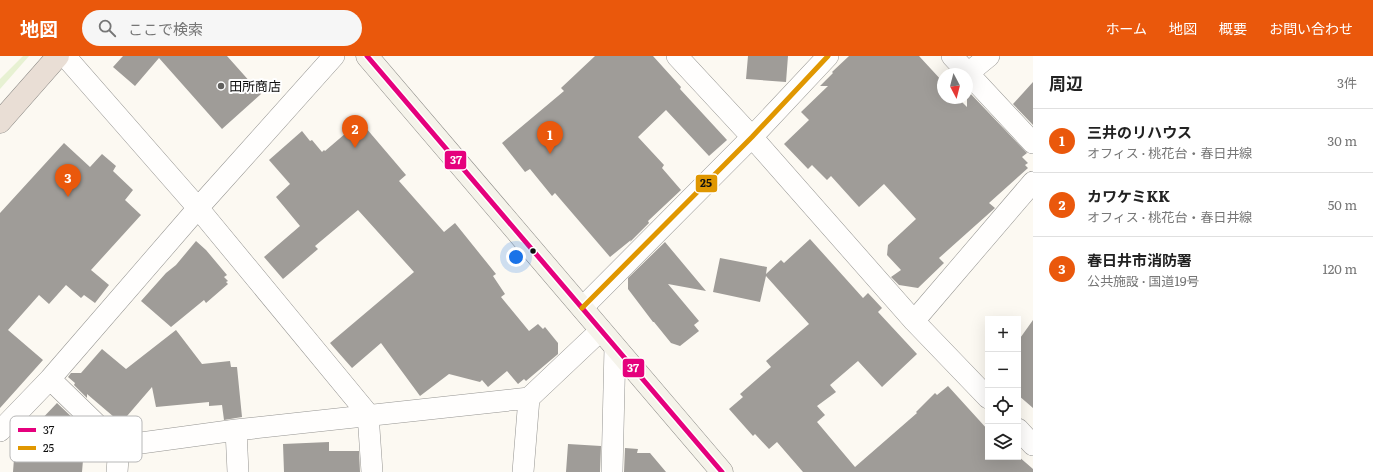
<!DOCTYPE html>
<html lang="ja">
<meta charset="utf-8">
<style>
:root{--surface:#fff;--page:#f6f6f6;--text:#222;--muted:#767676;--line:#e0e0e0;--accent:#ea580c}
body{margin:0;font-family:Literata,"Noto Sans JP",serif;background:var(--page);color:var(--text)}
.controls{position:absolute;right:12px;bottom:12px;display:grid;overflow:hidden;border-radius:0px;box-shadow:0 4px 16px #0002}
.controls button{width:36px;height:36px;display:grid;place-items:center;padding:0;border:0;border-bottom:1px solid var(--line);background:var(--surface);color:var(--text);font:20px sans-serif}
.compass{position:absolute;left:937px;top:12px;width:36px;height:36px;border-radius:50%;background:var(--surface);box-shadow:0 4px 16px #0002;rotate:173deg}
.you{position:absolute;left:516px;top:201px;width:14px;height:14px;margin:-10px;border:3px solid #fff;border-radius:50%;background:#1a73e8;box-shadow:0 0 0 6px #1a73e833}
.badge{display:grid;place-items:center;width:26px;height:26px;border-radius:50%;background:var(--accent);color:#fff;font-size:13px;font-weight:700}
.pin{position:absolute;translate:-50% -33px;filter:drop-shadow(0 1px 2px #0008)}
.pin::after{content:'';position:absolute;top:21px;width:14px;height:12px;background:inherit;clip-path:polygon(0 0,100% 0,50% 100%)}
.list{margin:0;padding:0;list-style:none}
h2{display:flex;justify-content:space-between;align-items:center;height:52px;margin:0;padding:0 16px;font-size:17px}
h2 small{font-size:13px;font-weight:400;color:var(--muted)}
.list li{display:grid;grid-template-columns:26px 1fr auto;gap:12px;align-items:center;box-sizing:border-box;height:64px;padding:0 16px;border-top:1px solid var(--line)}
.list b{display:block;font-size:15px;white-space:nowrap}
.list p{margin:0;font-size:13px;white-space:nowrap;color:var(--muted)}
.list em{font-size:13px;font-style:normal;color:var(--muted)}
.icon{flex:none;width:22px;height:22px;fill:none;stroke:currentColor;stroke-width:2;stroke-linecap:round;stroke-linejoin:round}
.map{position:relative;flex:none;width:1033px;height:416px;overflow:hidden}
header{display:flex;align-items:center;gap:24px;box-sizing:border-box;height:56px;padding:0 20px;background:var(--accent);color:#fff}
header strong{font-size:19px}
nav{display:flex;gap:22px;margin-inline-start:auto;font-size:14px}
.search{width:280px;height:36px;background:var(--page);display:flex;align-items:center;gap:10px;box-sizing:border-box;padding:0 14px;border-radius:22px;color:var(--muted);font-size:15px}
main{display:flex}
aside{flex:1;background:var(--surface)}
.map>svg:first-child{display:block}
.green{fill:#e7f1d2}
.building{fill:#9f9c98}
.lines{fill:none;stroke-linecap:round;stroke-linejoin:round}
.street-casing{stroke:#959491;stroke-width:22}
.secondary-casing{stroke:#8c8a87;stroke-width:23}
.highway-casing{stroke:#82817e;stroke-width:23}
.street{stroke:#fffefd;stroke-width:21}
.secondary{stroke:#f5f3ea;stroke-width:22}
.highway{stroke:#e9ded5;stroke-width:22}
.bus-1-casing{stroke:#fff;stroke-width:8}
.bus-2-casing{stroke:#fff;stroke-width:8}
.bus-1{stroke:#e5007d;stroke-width:5}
.bus-2{stroke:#e09701;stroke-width:5}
.poi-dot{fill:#61605e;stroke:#fff;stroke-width:1.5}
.bus-dot{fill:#0e0e0e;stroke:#fff;stroke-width:1.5}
.labels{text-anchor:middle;stroke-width:4;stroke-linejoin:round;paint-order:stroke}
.poi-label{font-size:13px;fill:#0e0e0e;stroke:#fff;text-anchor:start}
.key{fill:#fff;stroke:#b7b7b7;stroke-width:1}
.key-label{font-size:11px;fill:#0e0e0e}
.line-badge{stroke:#fff;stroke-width:1.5}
.badge-label{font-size:11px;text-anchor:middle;font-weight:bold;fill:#fff}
.pale-badge-label{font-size:11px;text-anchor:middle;font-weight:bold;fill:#111}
</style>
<header>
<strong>地図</strong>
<div class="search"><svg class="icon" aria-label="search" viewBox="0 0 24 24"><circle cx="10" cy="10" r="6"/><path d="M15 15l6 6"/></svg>ここで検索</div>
<nav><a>ホーム</a><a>地図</a><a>概要</a><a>お問い合わせ</a></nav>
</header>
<main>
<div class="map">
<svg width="1033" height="416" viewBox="0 0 1033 416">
<rect width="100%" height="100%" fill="#fcf9f2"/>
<path class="green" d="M23,0H29L0,33V23Z"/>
<path class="building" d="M123,0H227L261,38L222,73L159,2L135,30L113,11Z
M595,0H653L681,31L680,33L727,84L709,100L666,54L638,81L664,109L662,112L681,134L648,165L649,167L630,186L631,184L610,201L555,137L552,140L530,113L525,116L502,87L564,35L561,32Z
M748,0H788L786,26L746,23Z
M849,0H919L943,26V42H958L967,51V34L1027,97L1022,101L1028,107L1025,109L1028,112L989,147L995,152L939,202L944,207L918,232L899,229L891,221L901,214L887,199L888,189L916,163L884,128L859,151L831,120L827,124L812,109L808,113L784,88L809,64L801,56L828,30H820L833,17L832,16Z
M1033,26V69L1013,48Z
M360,65L406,119L399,125L444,176L455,167L496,218L493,220L505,238L501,241L529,275L538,268L543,273L545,271L558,287V298L526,325L524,323L518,328L507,315L488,331L482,324L480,326L449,318L420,340L381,287L352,312L330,287L414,216L358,154L315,190L318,193L283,223L264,201L300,170L276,141L290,128L269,104L302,75L310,85L312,84L322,96L324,94L325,95Z
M64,87L90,111L102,98L116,110L113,115L133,134L125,144L141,159L91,214L109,229L95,247L84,239L81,242L66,229L49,248L39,239L8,274L43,304L0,352V157Z
M810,183L863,242L868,237L882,252L878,256L917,298L882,331L858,305L830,329L836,336L817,350L825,359L817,366L855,411L917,357L916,356L935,337L937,339L948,330L988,374V401H1018V400L1033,413V416H803L777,386L769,393L755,378L753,380L729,353L743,341L740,338L771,311L766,305L809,268L766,220L760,246L713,236L720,202L767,211L766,218L781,204L784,207Z
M196,185L206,194L227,219L224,221L228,225L226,226L228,228L206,247L204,244L171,271L141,245L166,217L176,209Z
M665,186L706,235L668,228L699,265L694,269L699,275L680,290L671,287L654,266H653L628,233V222Z
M1033,264V352L1018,339V285Z
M176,274L202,308L230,305L231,311H237L242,361L224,364L222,349L209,350V346L156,351L152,331L121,367L87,338V342L74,329L75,327L68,321L71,317H81L102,293L126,313Z
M57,347L77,366L55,390L84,392L82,416H13L16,375L30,362L37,368Z
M329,386V395H359L360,416H284L283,388Z
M568,388L601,390L600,416H566Z
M625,392L638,393L637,397H650L666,416H624Z"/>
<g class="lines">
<g class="street-casing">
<path id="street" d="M65,0L198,152L368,358L372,416
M677,0L752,81L914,265L988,342
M952,0L1033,87
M967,18L989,0
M582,252L752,81L828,0
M914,265L1033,126
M50,323L119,390
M1018,373L1033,389
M236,374L238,416
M0,375L50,323L198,152L334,0
M119,390L236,374L529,342L601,274
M117,416L119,390
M523,416L529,342
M612,416L615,291"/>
</g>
<g class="secondary-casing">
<path id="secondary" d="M367,0L722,416"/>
</g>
<g class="highway-casing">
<path id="highway" d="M0,66L58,0"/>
</g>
<use href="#street" class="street"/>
<use href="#secondary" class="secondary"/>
<use href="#highway" class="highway"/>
<g class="bus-1-casing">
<path id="bus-1" d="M367,0L722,416"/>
</g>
<g class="bus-2-casing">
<path id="bus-2" d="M582,252L752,81L828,0"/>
</g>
<use href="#bus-1" class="bus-1"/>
<use href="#bus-2" class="bus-2"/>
</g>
<circle class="poi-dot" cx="221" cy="30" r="4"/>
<circle class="bus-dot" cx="533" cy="195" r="3.5"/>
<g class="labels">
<g class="poi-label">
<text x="229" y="35">田所商店</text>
</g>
</g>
<rect x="10" y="360" width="132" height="46" rx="6" class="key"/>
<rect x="18" y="372" width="18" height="4" fill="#e5007d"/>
<rect x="18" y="390" width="18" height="4" fill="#e09701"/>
<g class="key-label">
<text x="43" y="378">37</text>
<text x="43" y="396">25</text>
</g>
<g class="line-badge">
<rect x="444" y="94" width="23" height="20" rx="4" fill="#e5007d"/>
<rect x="695" y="118" width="23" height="19" rx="4" fill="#e09701"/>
<rect x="622" y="302" width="23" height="20" rx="4" fill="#e5007d"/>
</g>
<g class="badge-label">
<text x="456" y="108">37</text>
<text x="633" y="316">37</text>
</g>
<g class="pale-badge-label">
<text x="706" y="131">25</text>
</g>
</svg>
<div class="controls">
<button>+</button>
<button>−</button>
<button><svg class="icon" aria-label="locate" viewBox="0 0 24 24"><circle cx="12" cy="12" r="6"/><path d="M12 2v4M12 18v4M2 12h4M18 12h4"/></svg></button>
<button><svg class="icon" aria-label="layers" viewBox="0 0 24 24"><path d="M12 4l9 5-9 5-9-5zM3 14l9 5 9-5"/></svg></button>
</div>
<svg class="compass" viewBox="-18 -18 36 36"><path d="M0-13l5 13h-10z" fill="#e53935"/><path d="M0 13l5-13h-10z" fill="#767676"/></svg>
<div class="you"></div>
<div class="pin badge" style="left:550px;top:98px">1</div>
<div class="pin badge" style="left:355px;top:92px">2</div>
<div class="pin badge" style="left:68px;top:141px">3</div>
</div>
<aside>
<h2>周辺<small>3件</small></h2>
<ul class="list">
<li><span class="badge">1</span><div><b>三井のリハウス</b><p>オフィス · 桃花台・春日井線</p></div><em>30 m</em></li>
<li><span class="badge">2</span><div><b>カワケミKK</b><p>オフィス · 桃花台・春日井線</p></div><em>50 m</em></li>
<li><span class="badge">3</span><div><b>春日井市消防署</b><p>公共施設 · 国道19号</p></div><em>120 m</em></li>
</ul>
</aside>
</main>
